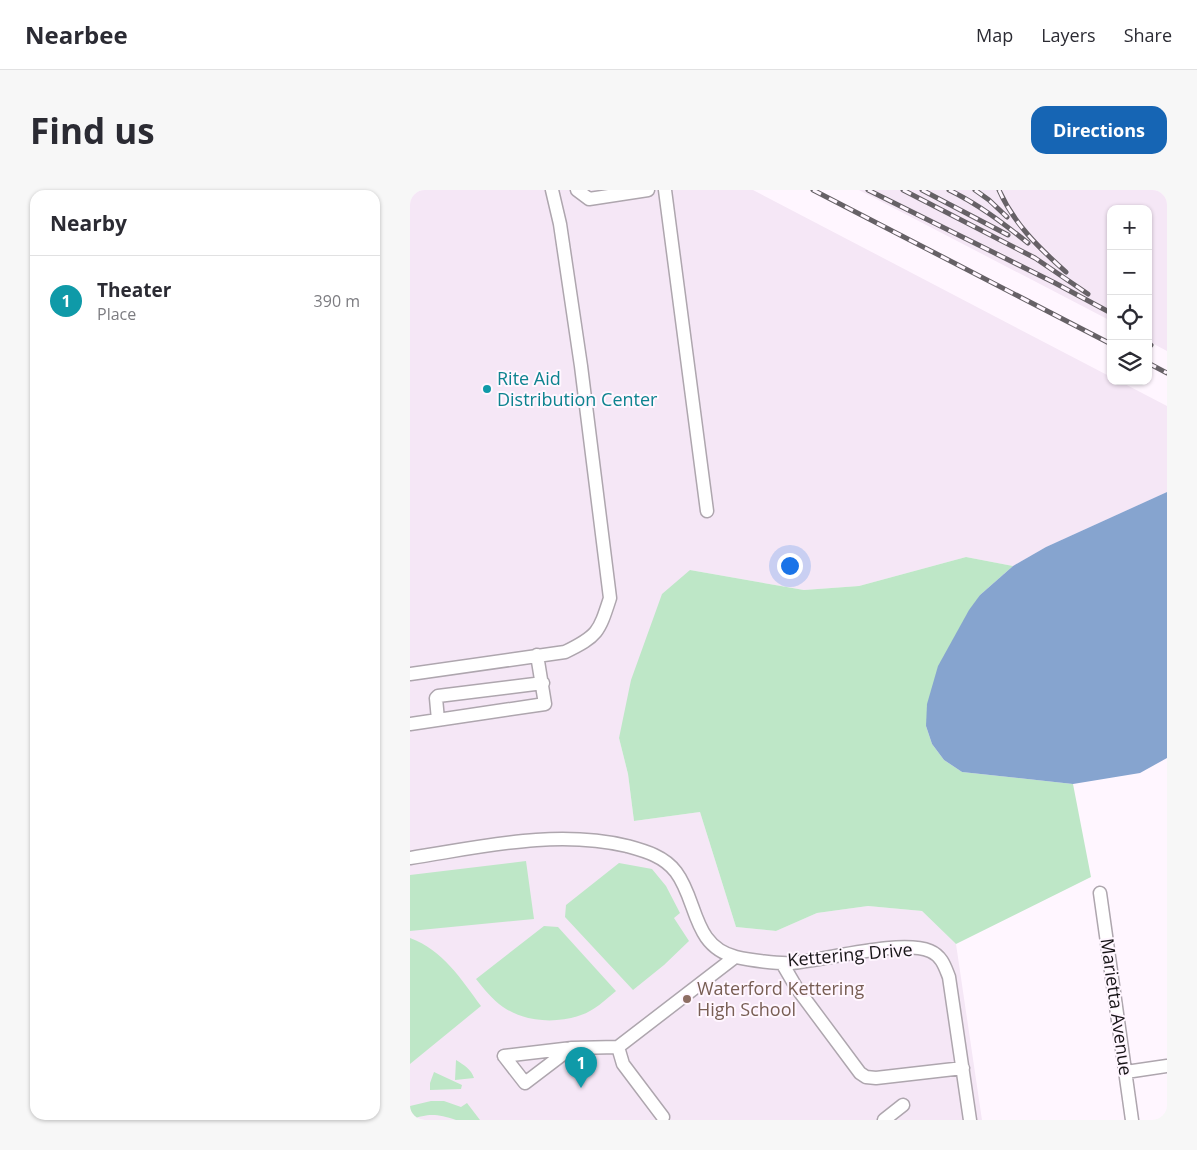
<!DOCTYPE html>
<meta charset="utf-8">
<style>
:root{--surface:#fff;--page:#f7f7f7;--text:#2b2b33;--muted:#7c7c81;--line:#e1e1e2;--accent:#1665b4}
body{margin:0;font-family:"Open Sans",sans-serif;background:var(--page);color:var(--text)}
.controls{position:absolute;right:15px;top:15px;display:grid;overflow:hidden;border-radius:10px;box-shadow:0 1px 4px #0004}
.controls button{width:45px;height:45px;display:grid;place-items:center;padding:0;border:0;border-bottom:1px solid var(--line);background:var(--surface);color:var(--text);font:25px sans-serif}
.you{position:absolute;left:379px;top:375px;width:18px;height:18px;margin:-12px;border:4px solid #fff;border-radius:50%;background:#1a73e8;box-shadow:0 0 0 8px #1a73e833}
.badge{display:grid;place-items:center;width:32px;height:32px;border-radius:50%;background:var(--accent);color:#fff;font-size:16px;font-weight:700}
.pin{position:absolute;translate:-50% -41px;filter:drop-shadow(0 1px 2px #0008)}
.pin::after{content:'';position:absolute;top:26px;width:18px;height:15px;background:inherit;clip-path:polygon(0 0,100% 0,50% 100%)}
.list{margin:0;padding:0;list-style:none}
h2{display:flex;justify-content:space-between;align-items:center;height:65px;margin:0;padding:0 20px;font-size:21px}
h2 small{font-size:16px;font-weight:400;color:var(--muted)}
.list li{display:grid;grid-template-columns:32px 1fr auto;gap:15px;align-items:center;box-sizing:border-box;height:90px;padding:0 20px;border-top:1px solid var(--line)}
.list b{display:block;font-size:19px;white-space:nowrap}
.list p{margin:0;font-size:16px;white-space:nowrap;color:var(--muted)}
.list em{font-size:16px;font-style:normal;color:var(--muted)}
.icon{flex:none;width:28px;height:28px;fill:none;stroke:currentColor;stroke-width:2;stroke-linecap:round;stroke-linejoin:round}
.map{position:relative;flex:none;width:757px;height:930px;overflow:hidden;border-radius:15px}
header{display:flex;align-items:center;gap:30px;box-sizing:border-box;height:70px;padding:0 25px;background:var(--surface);border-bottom:1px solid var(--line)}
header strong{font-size:24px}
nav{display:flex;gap:28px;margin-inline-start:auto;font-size:18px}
.intro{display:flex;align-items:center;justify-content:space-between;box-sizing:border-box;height:120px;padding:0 30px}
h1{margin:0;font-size:35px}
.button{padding:12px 22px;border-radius:15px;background:var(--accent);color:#fff;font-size:18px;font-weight:700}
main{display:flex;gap:30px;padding:0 30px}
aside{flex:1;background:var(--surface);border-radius:15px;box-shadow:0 1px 4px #0004}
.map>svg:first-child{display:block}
.built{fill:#f5e7f6}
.green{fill:#bee7c7}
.water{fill:#86a4cf}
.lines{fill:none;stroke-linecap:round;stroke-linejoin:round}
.minor-casing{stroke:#aea6ae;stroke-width:15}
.minor{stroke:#fff;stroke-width:12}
.rail-casing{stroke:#666166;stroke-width:5}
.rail{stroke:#fff6ff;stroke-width:3;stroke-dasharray:9;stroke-linecap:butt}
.culture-dot{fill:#0f9aa8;stroke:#fff6ff;stroke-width:2}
.education-dot{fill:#8d6e63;stroke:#fff6ff;stroke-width:2}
.labels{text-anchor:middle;stroke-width:4;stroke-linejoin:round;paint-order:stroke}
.culture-label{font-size:18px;fill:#0d838f;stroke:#fff6ff;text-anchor:start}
.street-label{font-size:18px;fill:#181518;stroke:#fff6ff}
.education-label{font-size:18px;fill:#785e54;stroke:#fff6ff;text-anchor:start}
</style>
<header>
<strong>Nearbee</strong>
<nav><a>Map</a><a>Layers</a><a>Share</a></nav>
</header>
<div class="intro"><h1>Find us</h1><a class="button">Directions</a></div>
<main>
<aside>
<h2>Nearby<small></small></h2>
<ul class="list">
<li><span class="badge" style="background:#0f9aa8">1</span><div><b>Theater</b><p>Place</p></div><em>390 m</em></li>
</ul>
</aside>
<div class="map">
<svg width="757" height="930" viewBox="0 0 757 930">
<rect width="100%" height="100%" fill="#fff6ff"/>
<path class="built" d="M0,0H343L701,187V191H709L757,216V302L636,357L603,376L556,367L449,396L394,400L280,380L209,548L218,584L224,631L290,622L326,737L366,741L407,723L458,716L512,721L546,754L572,930H0Z
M449,0H757V161L738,151V19H701V131Z"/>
<path class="green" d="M556,367L603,376L570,405L516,536L522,554L534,570L552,582L663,594L681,687L546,754L512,721L458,716L407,723L366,741L326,737L290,622L224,631L218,584L209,548L221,490L252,404L280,380L394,400L449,396Z
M116,671L124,729L0,741V685Z
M209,673L242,679L256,696L270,723L264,728L279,751L254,775L223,800L155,727L156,715Z
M134,736L148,737L206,801C195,810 184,821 171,825C146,834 115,832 93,817C82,809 74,799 66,789Z
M0,748C33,760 51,789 71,816L0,874Z
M46,870C54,875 61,879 64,888L45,890Z
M24,882L52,895L51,899L20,900V893Z
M21,911H34L51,917L57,913L70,930C62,930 53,930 46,930C27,924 19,923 0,930V916Z"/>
<path class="water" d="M757,302V568L730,583L663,594L552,582L534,570L522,554L516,536L517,514L528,476L559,420L570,405L603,376L636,357Z"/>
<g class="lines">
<g class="minor-casing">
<path id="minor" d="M167,0L179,9L238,0
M255,0L297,321
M0,484L155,462C188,446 189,442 200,408L171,176L150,34L142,0
M28,530L26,508L28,506L133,493
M0,534L135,514L127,465
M0,668C72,657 145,639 217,656C235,661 254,666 266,682C288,711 282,756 326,767C339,770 368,774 382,773C417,770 490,749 520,761C532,766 535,777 539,787L560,930
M690,703L722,930
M372,773L386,797L450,883L456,887L466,888L553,878
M208,857L213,874L253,927
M94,866L162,858L208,857L325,767
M94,866L115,893L161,858
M716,882L757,876
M474,930L493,915"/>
</g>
<use href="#minor" class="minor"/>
<g class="rail-casing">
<path id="rail" d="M403,0L701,154
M458,0L645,93L701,123
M493,0L625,68L678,104
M512,0L598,45
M539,0C568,14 593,33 618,53
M565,0L579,10L597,27
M589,0C604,34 629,58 656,82
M738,153L741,155
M738,173L757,183"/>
</g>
<use href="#rail" class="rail"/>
</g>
<circle class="culture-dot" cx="77" cy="199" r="5"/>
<circle class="education-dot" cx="277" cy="809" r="5"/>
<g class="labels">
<g class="culture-label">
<text x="87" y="195">Rite Aid<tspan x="87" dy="21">Distribution Center</tspan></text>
</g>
<g class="street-label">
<text transform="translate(440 765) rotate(-5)" y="6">Kettering Drive</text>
<text transform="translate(706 817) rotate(82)" y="6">Marietta Avenue</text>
</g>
<g class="education-label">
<text x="287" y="805">Waterford Kettering<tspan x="287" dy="21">High School</tspan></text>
</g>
</g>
</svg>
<div class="controls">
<button>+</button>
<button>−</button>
<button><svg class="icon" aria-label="locate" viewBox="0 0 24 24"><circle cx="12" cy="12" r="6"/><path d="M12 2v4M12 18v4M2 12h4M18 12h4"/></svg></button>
<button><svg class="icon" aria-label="layers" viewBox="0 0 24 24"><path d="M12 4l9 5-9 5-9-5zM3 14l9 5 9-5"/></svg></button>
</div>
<div class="you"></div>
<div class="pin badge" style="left:171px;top:898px;background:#0f9aa8">1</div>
</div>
</main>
